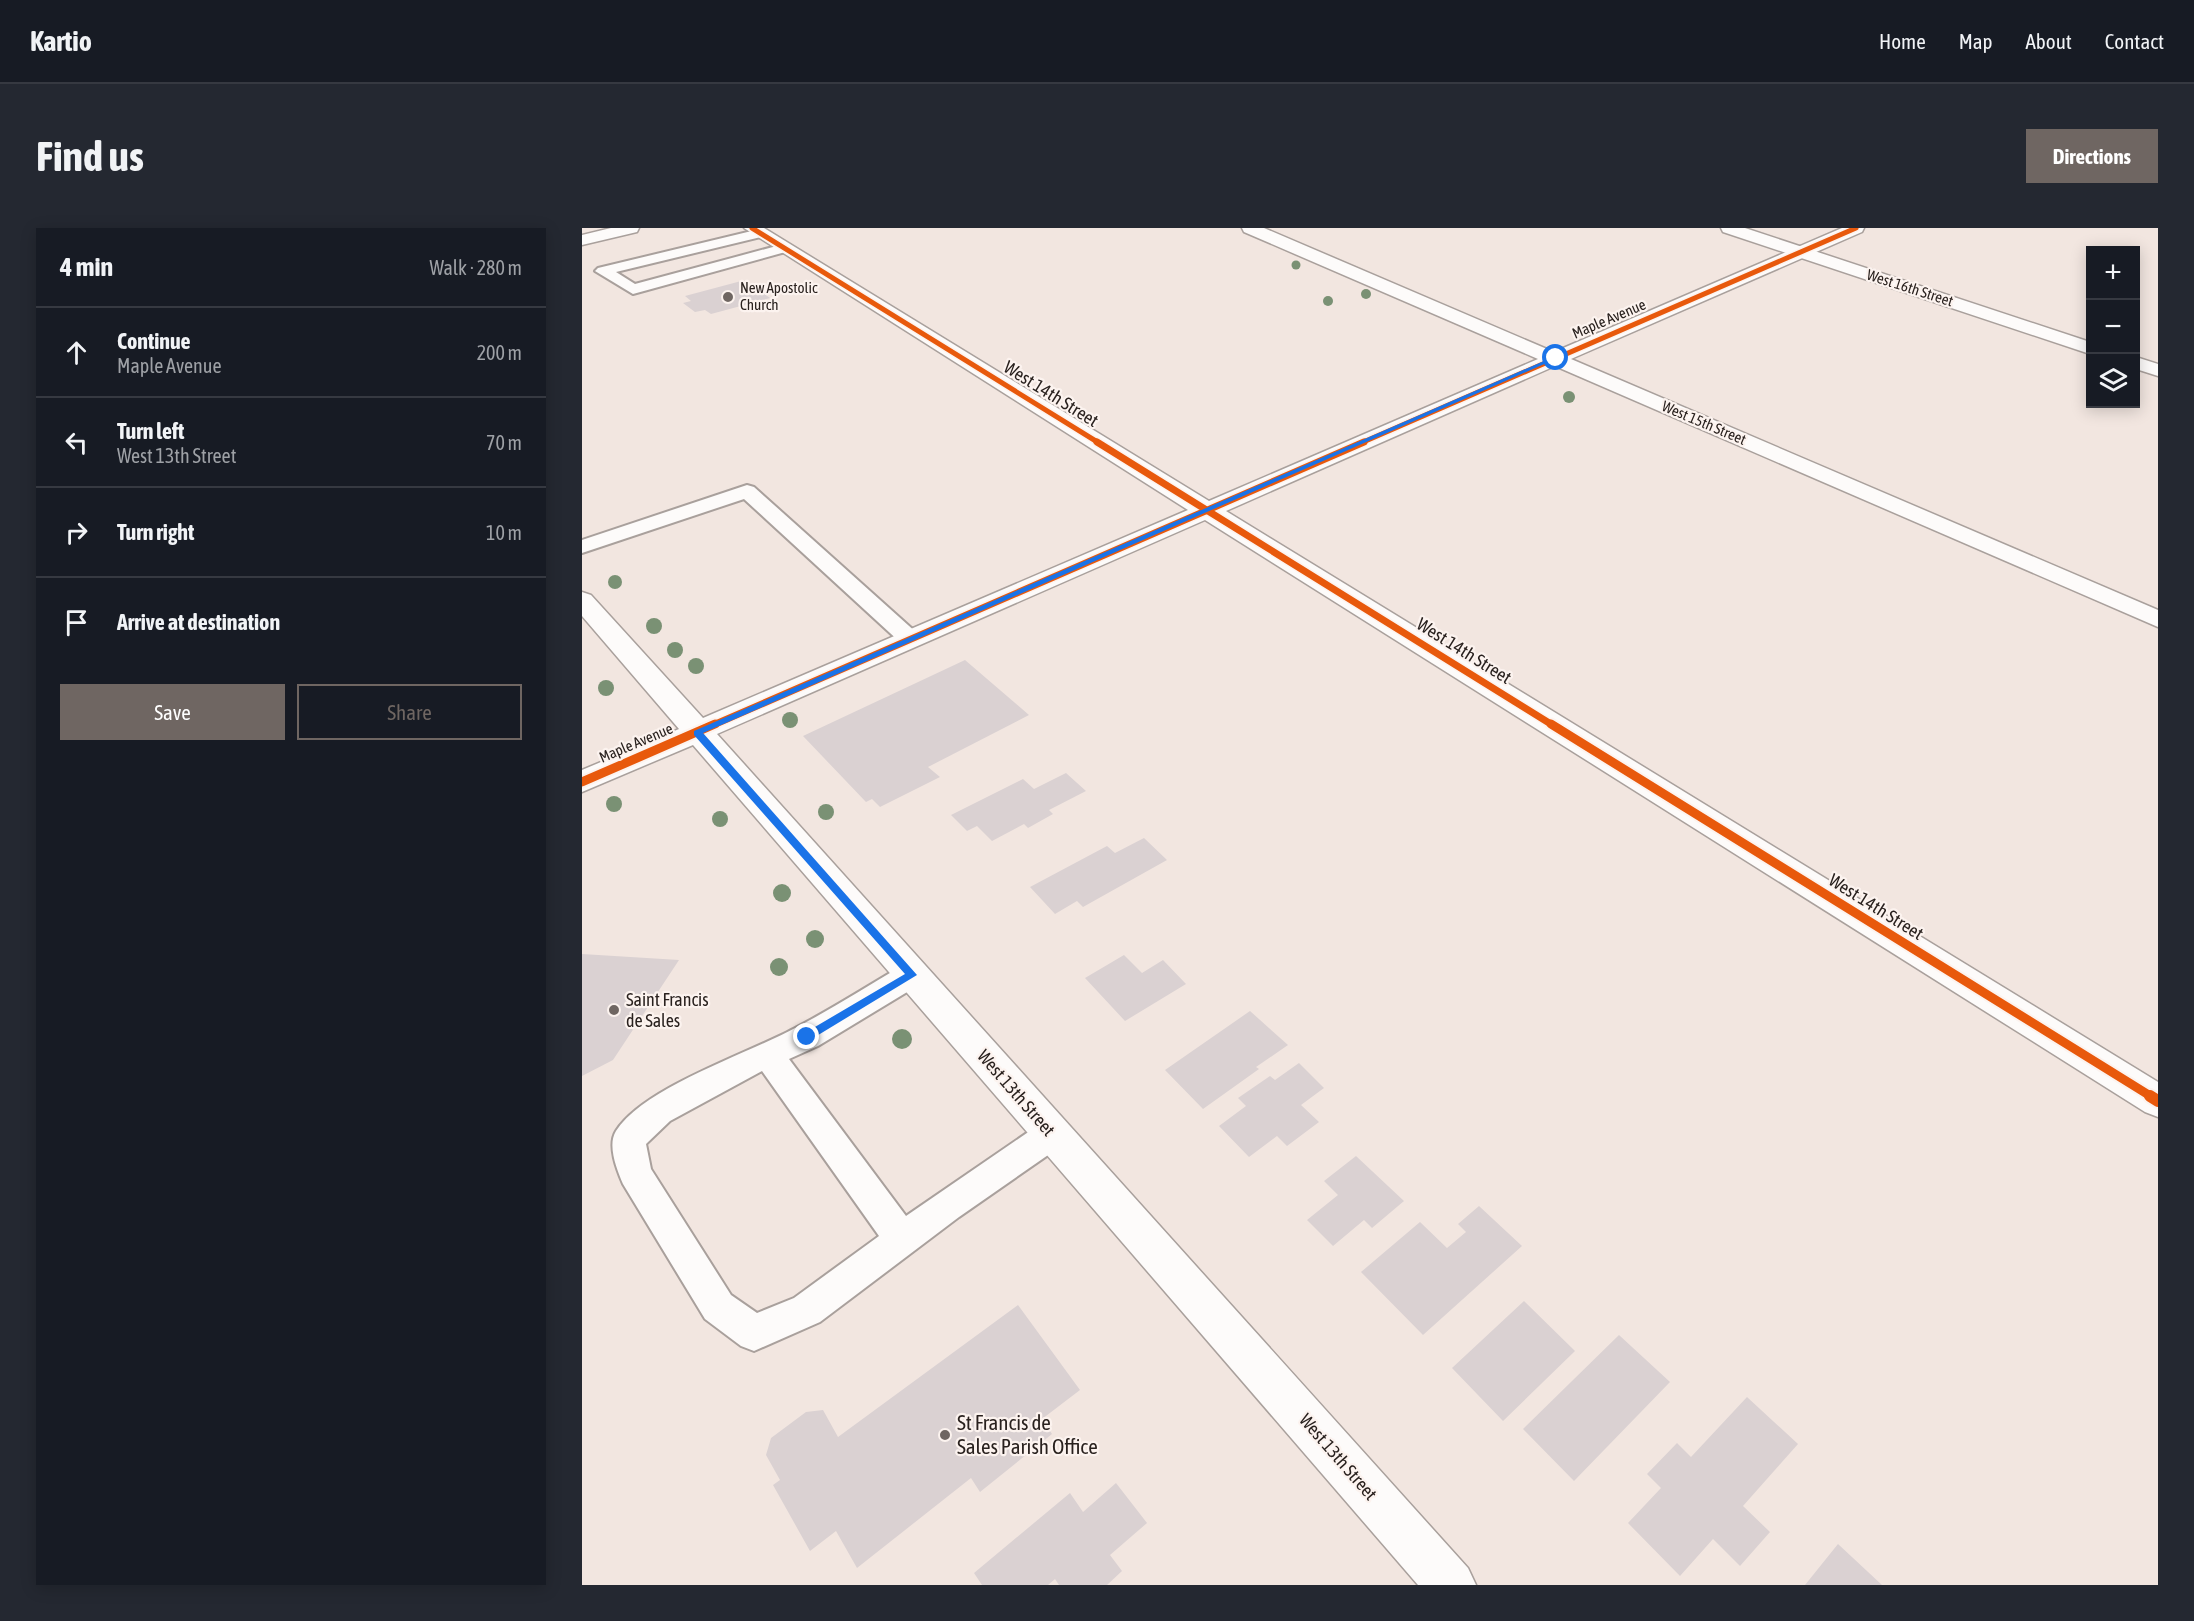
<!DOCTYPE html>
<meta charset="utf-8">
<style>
:root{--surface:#171b24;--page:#242831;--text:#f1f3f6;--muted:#9ea1a6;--line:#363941;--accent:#6f6662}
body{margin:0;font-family:"Asap Condensed",sans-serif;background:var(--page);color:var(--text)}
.controls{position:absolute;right:18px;top:18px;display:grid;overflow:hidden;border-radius:0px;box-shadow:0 3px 15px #0003}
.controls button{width:54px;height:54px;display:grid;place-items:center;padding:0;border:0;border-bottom:2px solid var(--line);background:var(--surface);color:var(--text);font:30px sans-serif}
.stop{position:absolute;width:18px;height:18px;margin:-14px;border:4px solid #1a73e8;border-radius:50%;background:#fff}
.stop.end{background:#1a73e8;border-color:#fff;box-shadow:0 2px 6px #0008}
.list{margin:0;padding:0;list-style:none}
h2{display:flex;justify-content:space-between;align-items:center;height:78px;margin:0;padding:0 24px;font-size:26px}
h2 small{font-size:20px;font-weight:400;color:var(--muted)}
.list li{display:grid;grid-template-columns:39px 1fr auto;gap:18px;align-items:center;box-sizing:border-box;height:90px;padding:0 24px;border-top:2px solid var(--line)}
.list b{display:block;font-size:22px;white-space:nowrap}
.list p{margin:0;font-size:20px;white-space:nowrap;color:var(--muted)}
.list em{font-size:20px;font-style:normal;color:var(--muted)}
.actions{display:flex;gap:12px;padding:18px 24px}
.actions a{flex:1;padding:14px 0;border:2px solid var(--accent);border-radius:0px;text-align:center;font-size:21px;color:var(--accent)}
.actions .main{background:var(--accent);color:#fff}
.icon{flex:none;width:33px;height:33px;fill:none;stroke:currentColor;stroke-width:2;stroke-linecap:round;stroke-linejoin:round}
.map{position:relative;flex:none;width:1576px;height:1357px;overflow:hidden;border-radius:0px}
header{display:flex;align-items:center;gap:36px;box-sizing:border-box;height:84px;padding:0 30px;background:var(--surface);border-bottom:2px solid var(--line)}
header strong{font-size:28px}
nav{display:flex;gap:33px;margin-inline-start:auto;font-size:21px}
.intro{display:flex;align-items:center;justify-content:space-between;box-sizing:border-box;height:144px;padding:0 36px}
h1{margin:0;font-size:42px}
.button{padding:15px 27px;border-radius:0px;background:var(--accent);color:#fff;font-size:21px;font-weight:700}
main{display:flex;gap:36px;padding:0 36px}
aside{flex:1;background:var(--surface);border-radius:0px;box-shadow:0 3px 15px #0003}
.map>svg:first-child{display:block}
.building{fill:#dad1d2}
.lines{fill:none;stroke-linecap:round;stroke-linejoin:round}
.service-casing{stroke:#a9a09c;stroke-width:4}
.minor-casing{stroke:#a9a09c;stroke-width:3}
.tertiary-casing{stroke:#a9a09c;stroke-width:3}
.service{fill:#fdfbfa;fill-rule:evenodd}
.minor{fill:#fdfbfa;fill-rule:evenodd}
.tertiary{fill:#fdfbfa;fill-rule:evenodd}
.cycleway-far3-casing{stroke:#fcf3ef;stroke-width:8}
.cycleway-far2-casing{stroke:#fcf3ef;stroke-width:10}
.cycleway-far1-casing{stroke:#fcf3ef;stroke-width:13}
.cycleway-casing{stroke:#fcf3ef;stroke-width:16}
.cycleway-far3{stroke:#e8590c;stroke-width:5}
.cycleway-far2{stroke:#e8590c;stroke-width:7}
.cycleway-far1{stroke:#e8590c;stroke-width:9}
.cycleway{stroke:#e8590c;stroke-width:12}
.tree{fill:#7a9174}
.route{fill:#1a73e8}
.poi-dot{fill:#6f6662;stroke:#fcf3ef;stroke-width:2}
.labels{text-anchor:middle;stroke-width:4.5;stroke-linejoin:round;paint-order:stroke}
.far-poi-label{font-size:15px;fill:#29211e;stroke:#fcf3ef;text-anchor:start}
.far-street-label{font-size:15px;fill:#29211e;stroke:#fcf3ef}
.street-label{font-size:18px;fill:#29211e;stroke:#fcf3ef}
.poi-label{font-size:18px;fill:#29211e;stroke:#fcf3ef;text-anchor:start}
.near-poi-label{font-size:21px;fill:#29211e;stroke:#fcf3ef;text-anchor:start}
</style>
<header>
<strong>Kartio</strong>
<nav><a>Home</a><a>Map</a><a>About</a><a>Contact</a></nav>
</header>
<div class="intro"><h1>Find us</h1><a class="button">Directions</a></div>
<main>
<aside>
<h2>4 min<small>Walk · 280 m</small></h2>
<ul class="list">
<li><svg class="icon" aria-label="ahead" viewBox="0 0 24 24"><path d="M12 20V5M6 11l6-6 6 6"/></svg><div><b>Continue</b><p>Maple Avenue</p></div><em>200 m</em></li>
<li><svg class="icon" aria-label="left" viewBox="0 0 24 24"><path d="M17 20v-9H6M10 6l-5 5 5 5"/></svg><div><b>Turn left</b><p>West 13th Street</p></div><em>70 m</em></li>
<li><svg class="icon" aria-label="right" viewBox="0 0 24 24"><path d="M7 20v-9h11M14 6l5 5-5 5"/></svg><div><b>Turn right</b></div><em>10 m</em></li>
<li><svg class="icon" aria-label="arrive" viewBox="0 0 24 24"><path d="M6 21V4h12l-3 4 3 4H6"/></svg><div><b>Arrive at destination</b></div></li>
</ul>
<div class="actions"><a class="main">Save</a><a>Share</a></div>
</aside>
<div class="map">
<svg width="1576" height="1357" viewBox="0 0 1576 1357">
<rect width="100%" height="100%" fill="#f2e6e0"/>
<path class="building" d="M163,52L188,70L129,86L123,82L113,84L101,75L109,73L103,68Z
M383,432L447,487L346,539L358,549L298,579L290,571L284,574L221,508Z
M484,545L504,563L467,582L471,586L446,600L442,596L410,613L395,598L385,603L369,587L441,551L452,561Z
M562,610L585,632L501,679L495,673L473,686L448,659L525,618L533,625Z
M0,726L97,732L31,832L0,848Z
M542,727L560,745L581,732L604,756L543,793L503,750Z
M668,783L706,817L674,839L677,841L621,881L583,842Z
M717,835L742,860L719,877L737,894L705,918L695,908L667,929L637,898L664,878L656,870L688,848L693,852Z
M774,928L822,973L790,1000L782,992L751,1018L725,992L756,967L742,953Z
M897,978L940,1018L841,1107L779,1044L838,994L865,1020L884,1004L876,996Z
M942,1073L993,1123L921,1193L870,1140Z
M436,1077L498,1162L460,1191L470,1206L398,1264L389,1250L275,1340L254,1303L228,1323L191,1257L198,1252L184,1227L189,1210L224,1184L241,1182L256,1209Z
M1037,1107L1088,1154L992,1253L941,1201Z
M1165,1169L1216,1216L1161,1278L1188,1304L1158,1338L1131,1311L1098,1348L1046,1295L1079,1260L1065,1246L1095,1215L1109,1229Z
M534,1255L565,1295L528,1327L540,1343L525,1357H477L473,1351L466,1357H400L392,1345L488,1265L501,1284Z
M1256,1316L1300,1357H1223Z"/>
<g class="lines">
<g class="service-casing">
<path id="service" d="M178,1L183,2L185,5L183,8L34,44L53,56L202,16L209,20L207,23L51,66L13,43L16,40Z
M165,257L172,259L336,406L339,411L336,416L328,418L320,416L162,271L0,325V312Z
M329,736L340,739L344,747L340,755L236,818L207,831L324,988L458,896L470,892L482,896L487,906L482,916L377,989L238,1094L172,1123L159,1118L123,1091L41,956C35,942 25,917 34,903C62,859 168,825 215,799C250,781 284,759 318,739ZM180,843L297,1008L212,1070L175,1085L149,1067L69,941L64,916L88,893Z"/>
</g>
<g class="minor-casing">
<path id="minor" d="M162,0H182L627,273L956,131L662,4L660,0H682L972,124L1260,0H1282L1280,4L989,131L1576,382V399L973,138L644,283L1576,854V889L1563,884L623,292L135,506L886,1340L894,1357H836L111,517L0,564V542L97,501L0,388V364L9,367L121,490L606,282Z"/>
</g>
<g class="tertiary-casing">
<path id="tertiary" d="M29,0H57L55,4L0,17V7Z
M1139,0H1163L1508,114V126L1141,4Z
M1554,129L1576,136V148L1554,141Z"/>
</g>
<use href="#service" class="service"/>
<use href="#minor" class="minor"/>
<use href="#tertiary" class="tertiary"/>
<g class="cycleway-far3-casing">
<path id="cycleway-far3" d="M170,0L517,215
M779,215L1274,0"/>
</g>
<g class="cycleway-far2-casing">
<path id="cycleway-far2" d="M515,214L972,498
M129,498L782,214"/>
</g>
<g class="cycleway-far1-casing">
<path id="cycleway-far1" d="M969,496L1570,869
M0,554L133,496"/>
</g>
<g class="cycleway-casing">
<path id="cycleway" d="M1568,868L1576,873"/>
</g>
<use href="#cycleway-far3" class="cycleway-far3"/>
<use href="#cycleway-far2" class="cycleway-far2"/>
<use href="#cycleway-far1" class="cycleway-far1"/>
<use href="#cycleway" class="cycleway"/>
</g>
<g class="tree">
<circle cx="714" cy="37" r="4.5"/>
<circle cx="784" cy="66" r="5"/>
<circle cx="746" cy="73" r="5"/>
<circle cx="987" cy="169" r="6"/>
<circle cx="33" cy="354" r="7"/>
<circle cx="72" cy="398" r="8"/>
<circle cx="93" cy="422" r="8"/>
<circle cx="114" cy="438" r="8"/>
<circle cx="24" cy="460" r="8"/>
<circle cx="208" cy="492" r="8"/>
<circle cx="32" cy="576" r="8"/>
<circle cx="244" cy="584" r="8"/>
<circle cx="138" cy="591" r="8"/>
<circle cx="200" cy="665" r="9"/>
<circle cx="233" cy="711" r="9"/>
<circle cx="197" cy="739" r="9"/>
<circle cx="320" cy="811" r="10"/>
</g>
<path class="route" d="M971,129L976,130L121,505L335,747L228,812H221V806L323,746L112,507V503Z"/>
<g class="poi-dot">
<circle cx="146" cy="69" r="6"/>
<circle cx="32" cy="782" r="6"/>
<circle cx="363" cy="1207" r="6"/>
</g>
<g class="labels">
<g class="far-poi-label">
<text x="158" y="65">New Apostolic<tspan x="158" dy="17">Church</tspan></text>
</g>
<g class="far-street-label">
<text transform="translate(1328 60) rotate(18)" y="5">West 16th Street</text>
<text transform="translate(1027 91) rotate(-23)" y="5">Maple Avenue</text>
<text transform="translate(1122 195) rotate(23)" y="5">West 15th Street</text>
<text transform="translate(54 515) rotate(-23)" y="5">Maple Avenue</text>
</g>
<g class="street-label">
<text transform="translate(469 166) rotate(32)" y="6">West 14th Street</text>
<text transform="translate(882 423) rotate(32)" y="6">West 14th Street</text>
<text transform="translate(1294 679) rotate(32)" y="6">West 14th Street</text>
<text transform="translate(434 865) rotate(49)" y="6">West 13th Street</text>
<text transform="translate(756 1229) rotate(49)" y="6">West 13th Street</text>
</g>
<g class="poi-label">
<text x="44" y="778">Saint Francis<tspan x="44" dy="21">de Sales</tspan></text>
</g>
<g class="near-poi-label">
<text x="375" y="1202">St Francis de<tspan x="375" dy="24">Sales Parish Office</tspan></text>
</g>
</g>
</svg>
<div class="controls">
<button>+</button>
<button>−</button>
<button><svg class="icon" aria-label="layers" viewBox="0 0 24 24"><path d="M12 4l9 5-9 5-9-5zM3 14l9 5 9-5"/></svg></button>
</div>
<div class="stop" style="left:974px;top:130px"></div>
<div class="stop end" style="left:225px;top:809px"></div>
</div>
</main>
